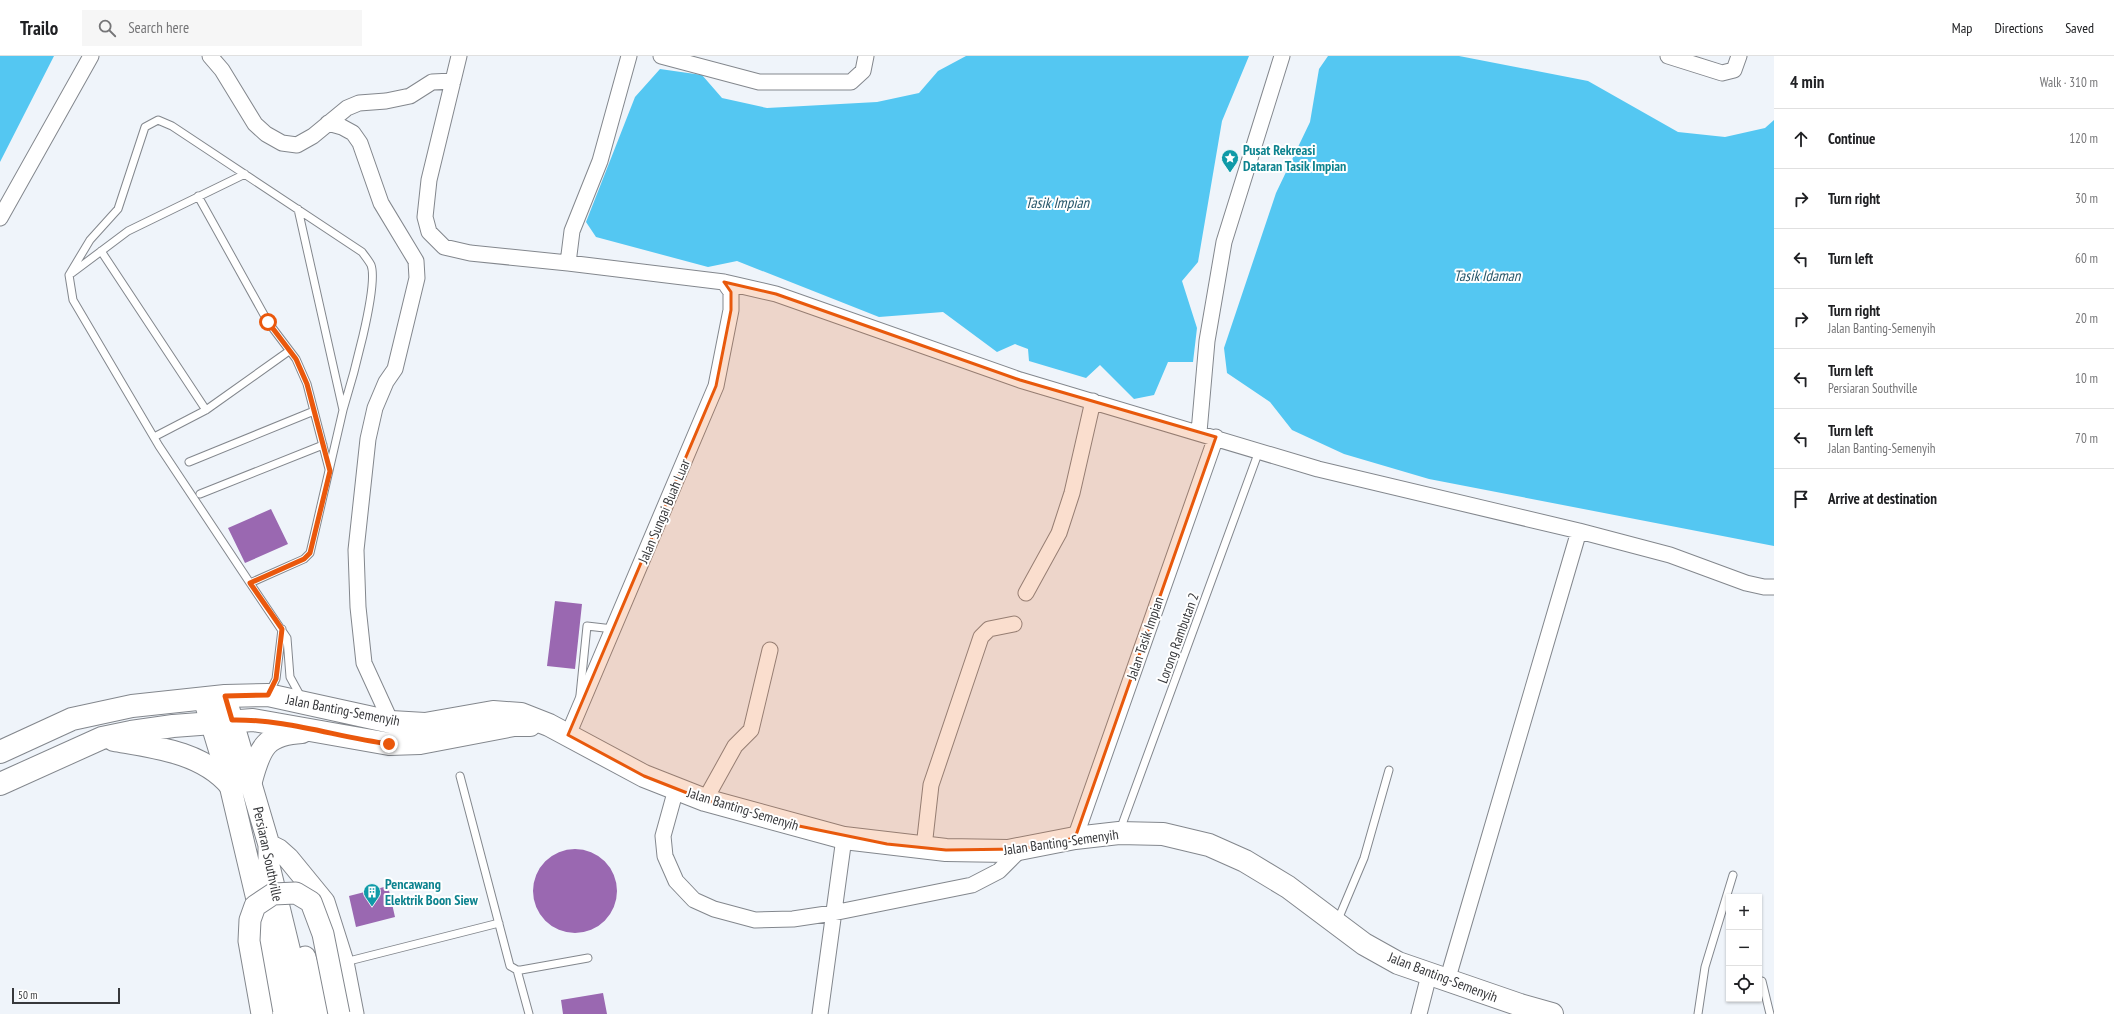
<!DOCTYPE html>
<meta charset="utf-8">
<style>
:root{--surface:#fff;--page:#f6f6f6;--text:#202124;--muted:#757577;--line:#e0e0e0}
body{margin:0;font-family:"PT Sans Narrow",sans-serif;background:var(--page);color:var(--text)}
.controls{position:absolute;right:12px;bottom:12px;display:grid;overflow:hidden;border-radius:0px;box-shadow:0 1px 3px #0004}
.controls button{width:36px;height:36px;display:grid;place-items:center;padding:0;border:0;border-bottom:1px solid var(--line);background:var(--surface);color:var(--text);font:20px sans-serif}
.scale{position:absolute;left:12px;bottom:10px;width:108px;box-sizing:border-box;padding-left:4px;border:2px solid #37383b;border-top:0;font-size:11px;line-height:14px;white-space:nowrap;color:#37383b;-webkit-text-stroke:3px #fff;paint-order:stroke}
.stop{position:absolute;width:12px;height:12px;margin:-9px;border:3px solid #ea580c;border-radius:50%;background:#fff}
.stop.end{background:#ea580c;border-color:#fff;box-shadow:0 1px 4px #0008}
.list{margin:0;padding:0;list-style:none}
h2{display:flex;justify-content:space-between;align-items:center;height:52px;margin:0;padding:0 16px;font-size:17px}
h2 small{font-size:13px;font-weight:400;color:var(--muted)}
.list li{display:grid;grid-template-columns:26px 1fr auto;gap:12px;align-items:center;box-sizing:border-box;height:60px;padding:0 16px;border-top:1px solid var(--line)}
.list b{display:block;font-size:15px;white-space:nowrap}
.list p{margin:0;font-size:13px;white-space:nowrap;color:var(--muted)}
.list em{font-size:13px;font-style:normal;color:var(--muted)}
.icon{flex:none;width:22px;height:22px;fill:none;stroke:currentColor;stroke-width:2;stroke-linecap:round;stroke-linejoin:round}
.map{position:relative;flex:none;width:1774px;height:958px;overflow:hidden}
header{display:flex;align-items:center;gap:24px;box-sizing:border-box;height:56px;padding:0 20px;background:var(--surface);border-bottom:1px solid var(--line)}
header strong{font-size:19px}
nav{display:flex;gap:22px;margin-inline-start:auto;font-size:14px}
.search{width:280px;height:36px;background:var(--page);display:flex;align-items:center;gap:10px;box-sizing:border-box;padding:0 14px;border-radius:0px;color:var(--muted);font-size:15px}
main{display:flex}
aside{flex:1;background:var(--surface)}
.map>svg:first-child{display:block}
.water{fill:#54c7f2}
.building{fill:#9a68b1}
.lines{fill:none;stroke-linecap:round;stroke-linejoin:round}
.service-casing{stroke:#83878d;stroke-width:9}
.minor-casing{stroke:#83878d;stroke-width:17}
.secondary-casing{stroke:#83878d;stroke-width:23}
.primary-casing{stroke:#83878d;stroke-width:24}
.service{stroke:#fff;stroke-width:7}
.minor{stroke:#fff;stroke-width:15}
.secondary{stroke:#fff;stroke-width:21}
.primary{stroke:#fff;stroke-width:22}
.secondary-bridge-casing{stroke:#83878d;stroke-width:23;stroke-linecap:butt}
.secondary-bridge{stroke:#fff;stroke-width:21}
.route{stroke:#ea580c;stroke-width:5}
.marked{fill:#e8590c;fill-opacity:0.2;stroke:#e8590c;stroke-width:3;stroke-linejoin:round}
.labels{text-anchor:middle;stroke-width:4;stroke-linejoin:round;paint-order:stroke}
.culture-label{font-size:14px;font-weight:bold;fill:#0d838f;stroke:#fff;text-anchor:start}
.street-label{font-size:14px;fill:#37383b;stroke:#fff}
.water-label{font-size:15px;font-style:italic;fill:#28576a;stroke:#fff}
</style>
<header>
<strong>Trailo</strong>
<div class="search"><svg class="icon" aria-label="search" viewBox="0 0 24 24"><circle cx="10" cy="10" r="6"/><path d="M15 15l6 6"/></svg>Search here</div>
<nav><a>Map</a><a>Directions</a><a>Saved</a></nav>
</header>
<main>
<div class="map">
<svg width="1774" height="958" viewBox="0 0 1774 958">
<rect width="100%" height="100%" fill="#eff4fa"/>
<path class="water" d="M0,0H54L0,106Z
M966,0H1249L1222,65L1198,206L1182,225L1197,272L1193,306H1168L1154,339L1134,343L1100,309L1086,322L1029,305L1028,293L1015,288L997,296L943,256L879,261L737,205L708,211L596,181L586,166L635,41L660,13L702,19L722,42L767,52L877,46L919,37L938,15Z
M1328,0H1459L1588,25L1678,76L1725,81L1765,72L1774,64V490L1429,423L1344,398L1292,374L1270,346L1227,317L1224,292L1276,137L1310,66L1319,13Z"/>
<path class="building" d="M271,453L288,488L245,507L228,472Z
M555,545L582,548L575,613L547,610Z
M533 835a42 42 0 1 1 84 0a42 42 0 1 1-84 0Z
M388,830L395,861L356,871L349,840Z
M603,937L607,958H563L561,944Z"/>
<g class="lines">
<g class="service-casing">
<path id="service" d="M198,140L268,266L296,303L307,328L329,413
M298,153L343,354L310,497L304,503L250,527L287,582L290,621L302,643
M101,195L206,354
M72,217L128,175L245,118
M154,381L206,354L289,295
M189,406L314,355
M200,438L323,389
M250,527L159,390L73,244L69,219L90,184L118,153L145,71L158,64L172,70L362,196C365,200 369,205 371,209C379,230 351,328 343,354
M269,637L276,623L282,573
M580,639L587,570L613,573
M460,720L510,910L517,914H521L588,902
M1120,774L1259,395
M1337,866L1364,802L1389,714
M345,906L499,867
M517,914L529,958
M1762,925L1770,958
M1698,958L1705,911L1733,819"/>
</g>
<g class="minor-casing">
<path id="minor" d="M210,0L222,14L255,68L266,78L282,87L297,89L313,80L347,52L359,47L386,45L410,40L432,26L453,25
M459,0L429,124L425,161L429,176L444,191L470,197L568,207L724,226L776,238L1020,324L1318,413L1579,475L1670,499L1746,527L1764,531H1774
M661,0L759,26H851L863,15L866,0
M1668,0L1722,17L1734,14L1739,0
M328,67L342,71L353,77L360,87L381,147L416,205L417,222L395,313L386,326L375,352L368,383L356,494L358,551L364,607L391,666
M0,162L91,0
M568,207L572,175L600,105L629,0
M1199,376L1207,285L1224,186L1282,0
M1026,537L1059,477L1072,437L1093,345
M568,679L716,330L731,254V236L724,226
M676,733L663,780L665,800L676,825L694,844L714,853L755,864L793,863L833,857L972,829L999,815L1021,793
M705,744L735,690L751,674L770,594
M1075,782L1216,381
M924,791L931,729L981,581L989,573L1014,568
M1447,925L1579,475
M820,958L844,782
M1419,958L1429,919"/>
</g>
<g class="secondary-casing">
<path id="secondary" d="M225,640L269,789V810L305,958
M204,643L230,729L284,958
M269,789L279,794L288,802L324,846L343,906L353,958
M305,901L322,958"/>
</g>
<g class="primary-casing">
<path id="primary" d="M114,684C154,691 202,696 230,729
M0,696L72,663L132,650L225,640L268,639L391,666L425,668L493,656L521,658L549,669L644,720L705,744L844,782L946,794L1008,795L1075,782L1119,777L1163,778L1209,789L1245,805L1288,831L1364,888L1398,907L1520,949L1552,958
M251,725C260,691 266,678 302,676
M0,728L102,682L131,676L173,670L253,664L389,688L420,687L514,669H530"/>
</g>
<use href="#service" class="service"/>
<use href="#minor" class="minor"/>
<use href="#secondary" class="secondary"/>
<use href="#primary" class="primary"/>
<g class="secondary-bridge-casing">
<path id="secondary-bridge" d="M262,958L249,885L250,864L255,850L273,838L296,837L311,846L323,878L339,958"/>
</g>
<use href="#secondary-bridge" class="secondary-bridge"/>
</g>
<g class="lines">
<path class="route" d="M268,266L296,303L307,328L330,415L310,497L304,503L250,527L282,573L276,623L268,639L225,640L232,664C285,663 337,681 389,688"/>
</g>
<path class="marked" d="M724,226L776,238L1020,324L1216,381L1075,782L1021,793L946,794L887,788L794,769L705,744L644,720L568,679L716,330L731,254V236Z"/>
<defs>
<g id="sight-pin" transform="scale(0.9)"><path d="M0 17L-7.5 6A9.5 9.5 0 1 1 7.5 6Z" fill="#0f9aa8" stroke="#fff"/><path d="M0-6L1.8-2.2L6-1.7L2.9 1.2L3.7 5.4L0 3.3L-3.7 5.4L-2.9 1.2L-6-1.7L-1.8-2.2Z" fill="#fff"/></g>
<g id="building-pin" transform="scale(0.9)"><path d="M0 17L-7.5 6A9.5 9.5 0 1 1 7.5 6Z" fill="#0f9aa8" stroke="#fff"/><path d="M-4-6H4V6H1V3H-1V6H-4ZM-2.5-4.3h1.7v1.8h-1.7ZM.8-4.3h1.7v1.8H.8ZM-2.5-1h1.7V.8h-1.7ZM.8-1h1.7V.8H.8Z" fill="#fff"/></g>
</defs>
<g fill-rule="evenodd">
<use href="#sight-pin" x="1230" y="102"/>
<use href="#building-pin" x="372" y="836"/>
</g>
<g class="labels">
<g class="culture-label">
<text x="1243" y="99">Pusat Rekreasi<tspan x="1243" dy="16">Dataran Tasik Impian</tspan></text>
<text x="385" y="833">Pencawang<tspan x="385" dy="16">Elektrik Boon Siew</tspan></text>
</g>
<g class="street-label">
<text transform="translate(664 455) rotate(-67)" y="5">Jalan Sungai Buah Luar</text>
<text transform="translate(1145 582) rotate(-71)" y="5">Jalan Tasik Impian</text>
<text transform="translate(1178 582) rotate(-70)" y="5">Lorong Rambutan 2</text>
<text transform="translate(343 654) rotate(11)" y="5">Jalan Banting-Semenyih</text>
<text transform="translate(743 753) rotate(17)" y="5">Jalan Banting-Semenyih</text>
<text transform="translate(1061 786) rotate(-8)" y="5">Jalan Banting-Semenyih</text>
<text transform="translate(268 798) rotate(78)" y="5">Persiaran Southville</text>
<text transform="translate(1443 921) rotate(21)" y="5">Jalan Banting-Semenyih</text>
</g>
<g class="water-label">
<text x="1057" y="152">Tasik Impian</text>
<text x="1487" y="225">Tasik Idaman</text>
</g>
</g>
</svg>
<div class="controls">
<button>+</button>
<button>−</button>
<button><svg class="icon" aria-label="locate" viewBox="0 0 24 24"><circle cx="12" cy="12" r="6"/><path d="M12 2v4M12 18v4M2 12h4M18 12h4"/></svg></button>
</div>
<div class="scale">50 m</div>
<div class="stop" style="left:268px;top:266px"></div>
<div class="stop end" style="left:389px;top:688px"></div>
</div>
<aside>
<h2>4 min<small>Walk · 310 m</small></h2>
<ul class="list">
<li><svg class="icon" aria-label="ahead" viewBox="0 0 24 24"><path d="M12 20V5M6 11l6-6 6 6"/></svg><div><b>Continue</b></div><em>120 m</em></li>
<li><svg class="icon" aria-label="right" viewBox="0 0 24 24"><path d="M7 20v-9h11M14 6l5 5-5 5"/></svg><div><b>Turn right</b></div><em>30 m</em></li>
<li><svg class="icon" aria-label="left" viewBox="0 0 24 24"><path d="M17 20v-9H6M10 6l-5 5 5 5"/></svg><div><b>Turn left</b></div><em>60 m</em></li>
<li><svg class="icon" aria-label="right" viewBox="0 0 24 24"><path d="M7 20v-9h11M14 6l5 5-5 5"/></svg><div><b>Turn right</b><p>Jalan Banting-Semenyih</p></div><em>20 m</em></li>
<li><svg class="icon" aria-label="left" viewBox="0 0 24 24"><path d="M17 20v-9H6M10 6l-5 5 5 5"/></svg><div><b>Turn left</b><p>Persiaran Southville</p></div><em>10 m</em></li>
<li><svg class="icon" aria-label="left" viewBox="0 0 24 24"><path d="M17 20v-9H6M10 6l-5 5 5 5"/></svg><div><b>Turn left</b><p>Jalan Banting-Semenyih</p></div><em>70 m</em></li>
<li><svg class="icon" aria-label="arrive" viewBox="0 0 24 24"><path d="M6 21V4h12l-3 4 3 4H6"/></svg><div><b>Arrive at destination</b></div></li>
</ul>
</aside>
</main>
